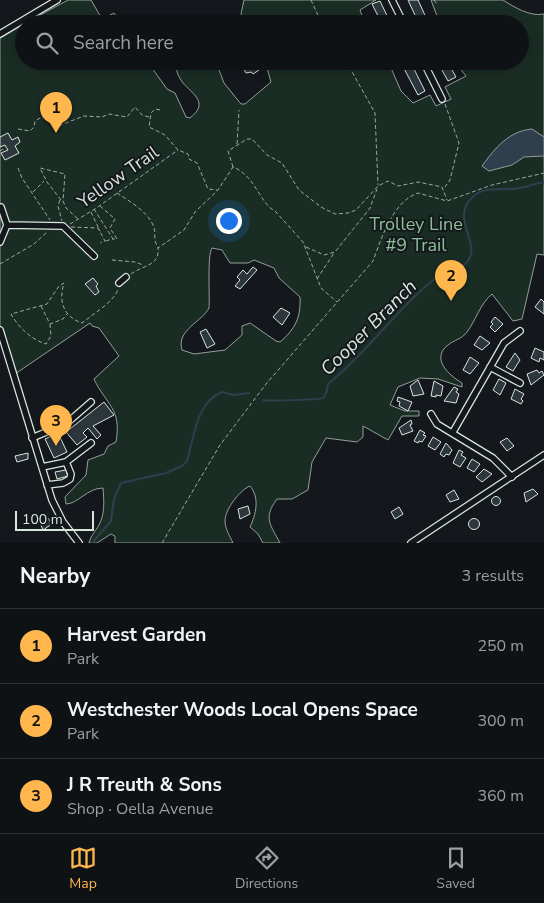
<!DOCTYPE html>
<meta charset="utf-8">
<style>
:root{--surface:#0f1215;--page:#1d2022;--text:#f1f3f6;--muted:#9b9ea0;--line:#2f3234;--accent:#ffb74d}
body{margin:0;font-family:"Nunito Sans",sans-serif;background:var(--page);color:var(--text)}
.scale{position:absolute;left:15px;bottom:12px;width:79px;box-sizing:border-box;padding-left:5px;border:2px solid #d8e6dc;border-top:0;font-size:14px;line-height:18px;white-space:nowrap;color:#d8e6dc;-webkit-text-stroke:4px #14181c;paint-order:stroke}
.you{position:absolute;left:228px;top:220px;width:18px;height:18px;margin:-12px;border:4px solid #fff;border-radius:50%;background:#1a73e8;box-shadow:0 0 0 8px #1a73e833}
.badge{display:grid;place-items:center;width:32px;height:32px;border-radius:50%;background:var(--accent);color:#111;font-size:16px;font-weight:700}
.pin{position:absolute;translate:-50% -41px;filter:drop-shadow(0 1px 2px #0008)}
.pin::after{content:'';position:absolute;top:26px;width:18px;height:15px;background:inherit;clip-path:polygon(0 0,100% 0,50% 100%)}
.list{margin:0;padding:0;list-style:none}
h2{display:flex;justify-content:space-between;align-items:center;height:65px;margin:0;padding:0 20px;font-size:21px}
h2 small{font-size:16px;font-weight:400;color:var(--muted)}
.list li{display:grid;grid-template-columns:32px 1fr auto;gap:15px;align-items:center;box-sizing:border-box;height:75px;padding:0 20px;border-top:1px solid var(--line)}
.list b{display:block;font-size:19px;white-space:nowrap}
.list p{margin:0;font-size:16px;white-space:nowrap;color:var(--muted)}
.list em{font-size:16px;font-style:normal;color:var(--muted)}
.icon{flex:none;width:28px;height:28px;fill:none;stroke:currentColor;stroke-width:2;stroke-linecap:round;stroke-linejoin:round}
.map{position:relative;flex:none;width:544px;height:543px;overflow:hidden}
.search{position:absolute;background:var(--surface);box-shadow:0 2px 12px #0003;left:15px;right:15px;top:15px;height:55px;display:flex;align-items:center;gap:12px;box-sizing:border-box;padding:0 18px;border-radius:28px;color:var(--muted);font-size:19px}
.sheet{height:290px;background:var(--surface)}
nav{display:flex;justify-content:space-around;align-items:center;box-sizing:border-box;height:70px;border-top:1px solid var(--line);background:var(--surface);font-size:14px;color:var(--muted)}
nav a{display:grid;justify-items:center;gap:2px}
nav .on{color:var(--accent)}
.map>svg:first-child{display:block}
.green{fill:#1a2d24;stroke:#939e99;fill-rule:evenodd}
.water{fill:#2f3f4d;stroke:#939e99}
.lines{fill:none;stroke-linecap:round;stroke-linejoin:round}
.stream{stroke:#2f3f4d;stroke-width:2}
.building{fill:#2c363c;stroke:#d8e6dc}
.minor-casing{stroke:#d8e6dc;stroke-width:8}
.path{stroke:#9da8a2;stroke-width:1;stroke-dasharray:4 2.5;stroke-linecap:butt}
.minor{stroke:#14181c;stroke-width:5.5}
.fence{stroke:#d8e6dc;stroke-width:1;stroke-dasharray:6 2.5;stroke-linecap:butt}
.labels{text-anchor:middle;stroke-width:4;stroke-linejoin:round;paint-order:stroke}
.street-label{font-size:18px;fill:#d8e6dc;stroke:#14181c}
.park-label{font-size:18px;fill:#8ac095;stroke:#14181c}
.water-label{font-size:19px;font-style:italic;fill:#d8e6dc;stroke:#14181c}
</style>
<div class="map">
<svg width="544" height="543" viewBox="0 0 544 543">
<rect width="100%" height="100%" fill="#14181c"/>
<path class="green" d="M68,0H91L102,19L114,13L121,24H24Z
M244,0H376L360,10L365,24H248L241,14Z
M431,0H503C514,7 530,17 544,14V255L537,254L522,319L513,321L492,294C480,304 476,320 467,332C462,339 454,340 448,345C430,359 450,376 462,383V387L438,379L420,378L398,387L390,405L405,411H419V416H402L388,440L363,426V437L357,442L326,438L312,462L308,490L292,499H277C263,518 270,524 280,543H263L258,534L250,527C256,514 260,498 250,486C240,490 225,509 225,521C225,529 230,536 233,543H115V536L111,534L97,543H89C91,535 95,532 99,525C105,514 104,501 103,488C87,488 78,504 66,504L65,497L86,475L88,460L104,454L108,446L116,442C122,408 106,405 94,379L119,356L99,328L92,326L90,323L15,374L0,325V38L24,24V61H147L167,89L175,93L186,117L190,118C212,101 188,92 181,80C177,75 176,67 174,61H197L200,69L216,62L224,83L241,104H245L271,82L265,61H388L401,91L413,103L430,95L436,106L451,99L445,87L466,76L454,61H520V24H440ZM212,248L222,250L230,263H248L254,260L274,268L279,278L300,297C301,318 295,329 280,342L276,341L250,323L242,326V335L225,350L194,354L182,350C176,330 202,322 209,308C210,295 207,256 212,248Z"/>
<path class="water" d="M532,129L544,137V156L524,157L512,165L489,171L482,166C495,148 509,131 532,129Z"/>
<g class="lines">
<path class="stream" d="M263,400C268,401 320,400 323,398C327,395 327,389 328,384C368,352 397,308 437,277C446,269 459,272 467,262C482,246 453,221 469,201C481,186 494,190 510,189C522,189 533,184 544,182
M92,543L111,521L114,499L121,483L166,473L182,466L187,461C194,438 196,402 222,392L234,395L249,393"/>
</g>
<path class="building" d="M408,0H418L429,24H419Z
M380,1L391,24H382L372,4Z
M250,61H253L259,70L253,74L251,72L246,73L242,66Z
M400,61H410L425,91L418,95Z
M437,61H447L456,77L448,81Z
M8,133L12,140L18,137L20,142L15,146L19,153L5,160L1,153L8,150L5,145L0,147V137Z
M253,267L257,270L240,289L235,286L240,280L237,277L243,270L247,274Z
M93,278L98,284L96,286L99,292L95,295L85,284Z
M541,299L544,302V314L535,307Z
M281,308L290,313L282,325L273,317Z
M495,317L503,324L495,332L490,327L493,324L491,322Z
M206,329L215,344L207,348L200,332Z
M480,336L490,343L482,350L474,345Z
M535,348L544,352V360L540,358L539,362L531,358Z
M515,353L520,360L513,371L506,367Z
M470,357L479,363L470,374L463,370Z
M537,370L539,373L542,371L544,375L531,385L527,374Z
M499,379L506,383L500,395L493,390Z
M418,380L424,394L413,396L410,386Z
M434,381L443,386L441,396L436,395V397L431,396Z
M454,387L458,389L456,392L459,394L456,403L444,401Z
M515,389L524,394L521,399L523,401L521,404L511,399Z
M398,397L412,402L408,411L399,406L400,402L397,401Z
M104,402L114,415L93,426L101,435L97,439L88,428L83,433L87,437L77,445L66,432Z
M411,420L412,424L410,425L413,431L402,435L399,428Z
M420,430L425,433L423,435L426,436L422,442L419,441L418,443L414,441Z
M58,433L67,452L54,458L45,439Z
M433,437L441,442L435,450L428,446Z
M507,438L514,446L507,451L500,442Z
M446,443L452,450L449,455L446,454L444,457L440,454Z
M459,450L463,452L461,455L466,458L460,467L453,463Z
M28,453V459L17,462L15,456Z
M472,459L480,464L474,472L467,468Z
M484,469L492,474L482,482L476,477Z
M66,470L68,476L57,479L55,472Z
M533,489L538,494L526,502L524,493Z
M454,490L459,499L450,502L446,495Z
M491.5 501a4.5 4.5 0 1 1 9 0a4.5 4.5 0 1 1-9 0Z
M248,506L250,514L240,519L238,509Z
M399,507L403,514L395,519L391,512Z
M48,518L52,524L43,530L40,523Z
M468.5 524a5.5 5.5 0 1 1 11 0a5.5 5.5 0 1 1-11 0Z"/>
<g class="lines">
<g class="minor-casing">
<path id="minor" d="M392,0L404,24
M0,34L57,0
M423,61L442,99
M7,225L63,226L94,256
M0,242L7,225L1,207
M119,283L126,277
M0,330L52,500L63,522L79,543
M490,367L520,383
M431,414L437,424L493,458L512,477
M453,432L504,343L520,331
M32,438L67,423L91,402
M42,467L66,462L91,443
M47,485L63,483L70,479L71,474L66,462
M411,543L544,455"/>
</g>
<path class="path" d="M311,0L322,24
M434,0L437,4
M346,61L375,113L378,185
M445,104L459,143L450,180L445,187
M160,110L155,109L151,113L149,127L165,135L178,150L188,154L189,159L197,163L208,189L217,190
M45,115L53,126H58L84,116L102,117L109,114L127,117L135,107L142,115L149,117
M18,129L30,131L34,127L35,121L47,114L52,115
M237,144L239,110
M0,151L7,147
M233,167L228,151L247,139H252L267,155L282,163L299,190L321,207L335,214L348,213L356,210L378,186L388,181L398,186L418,182L442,187L447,200
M18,168L22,178L50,220
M33,192L44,181
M117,193C129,201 147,211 153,225C157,233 152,237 158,248
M60,200L58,206L62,221
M61,200L47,182L40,168L65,174L63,201L66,208L78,219
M100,206L115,219L110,228L117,239H113
M94,209L113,239L105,241
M91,212L100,231
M70,224L95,209L178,150
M71,227L98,228L105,241L100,243
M306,247L324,255L335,252L370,208L377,189
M112,260L135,262L143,265
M0,264L34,244L47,232
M131,274C143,265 160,266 158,248L184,230L195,212L218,190L233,167C255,175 260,204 275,211L303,242L321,288L337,302
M317,279L334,253
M41,306L50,324L63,319L67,314
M50,324L51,336L46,344C32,340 18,327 11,314L47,304L59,286L64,283C58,302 64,317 82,323C93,314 115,301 118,289
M162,543L220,445L266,384L373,261C381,239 393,201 418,193L447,201L492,185L544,173"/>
<use href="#minor" class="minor"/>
<path class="fence" d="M52,107L63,111L61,122H54"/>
</g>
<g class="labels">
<g class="street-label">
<text transform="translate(118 177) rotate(-35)" y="6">Yellow Trail</text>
</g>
<g class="park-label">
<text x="416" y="230">Trolley Line<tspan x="416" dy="21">#9 Trail</tspan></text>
</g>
<g class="water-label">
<text transform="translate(368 327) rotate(-45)" y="7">Cooper Branch</text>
</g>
</g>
</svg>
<div class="scale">100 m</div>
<div class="you"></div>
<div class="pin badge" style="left:56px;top:133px">1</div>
<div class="pin badge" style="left:451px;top:301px">2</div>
<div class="pin badge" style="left:56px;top:446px">3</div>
<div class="search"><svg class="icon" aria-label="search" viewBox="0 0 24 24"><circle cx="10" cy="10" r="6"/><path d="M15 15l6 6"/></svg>Search here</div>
</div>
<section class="sheet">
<h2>Nearby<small>3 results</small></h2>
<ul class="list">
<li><span class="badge">1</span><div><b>Harvest Garden</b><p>Park</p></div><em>250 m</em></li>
<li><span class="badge">2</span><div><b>Westchester Woods Local Opens Space</b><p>Park</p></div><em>300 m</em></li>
<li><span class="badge">3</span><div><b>J R Treuth &amp; Sons</b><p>Shop · Oella Avenue</p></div><em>360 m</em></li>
</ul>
</section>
<nav>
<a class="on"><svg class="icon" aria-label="map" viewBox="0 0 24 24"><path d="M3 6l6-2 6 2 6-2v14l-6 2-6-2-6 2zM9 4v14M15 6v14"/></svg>Map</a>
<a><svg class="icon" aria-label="directions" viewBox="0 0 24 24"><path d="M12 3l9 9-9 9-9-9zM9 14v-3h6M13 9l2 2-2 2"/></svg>Directions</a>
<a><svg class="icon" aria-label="saved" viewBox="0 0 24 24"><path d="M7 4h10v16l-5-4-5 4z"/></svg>Saved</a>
</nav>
